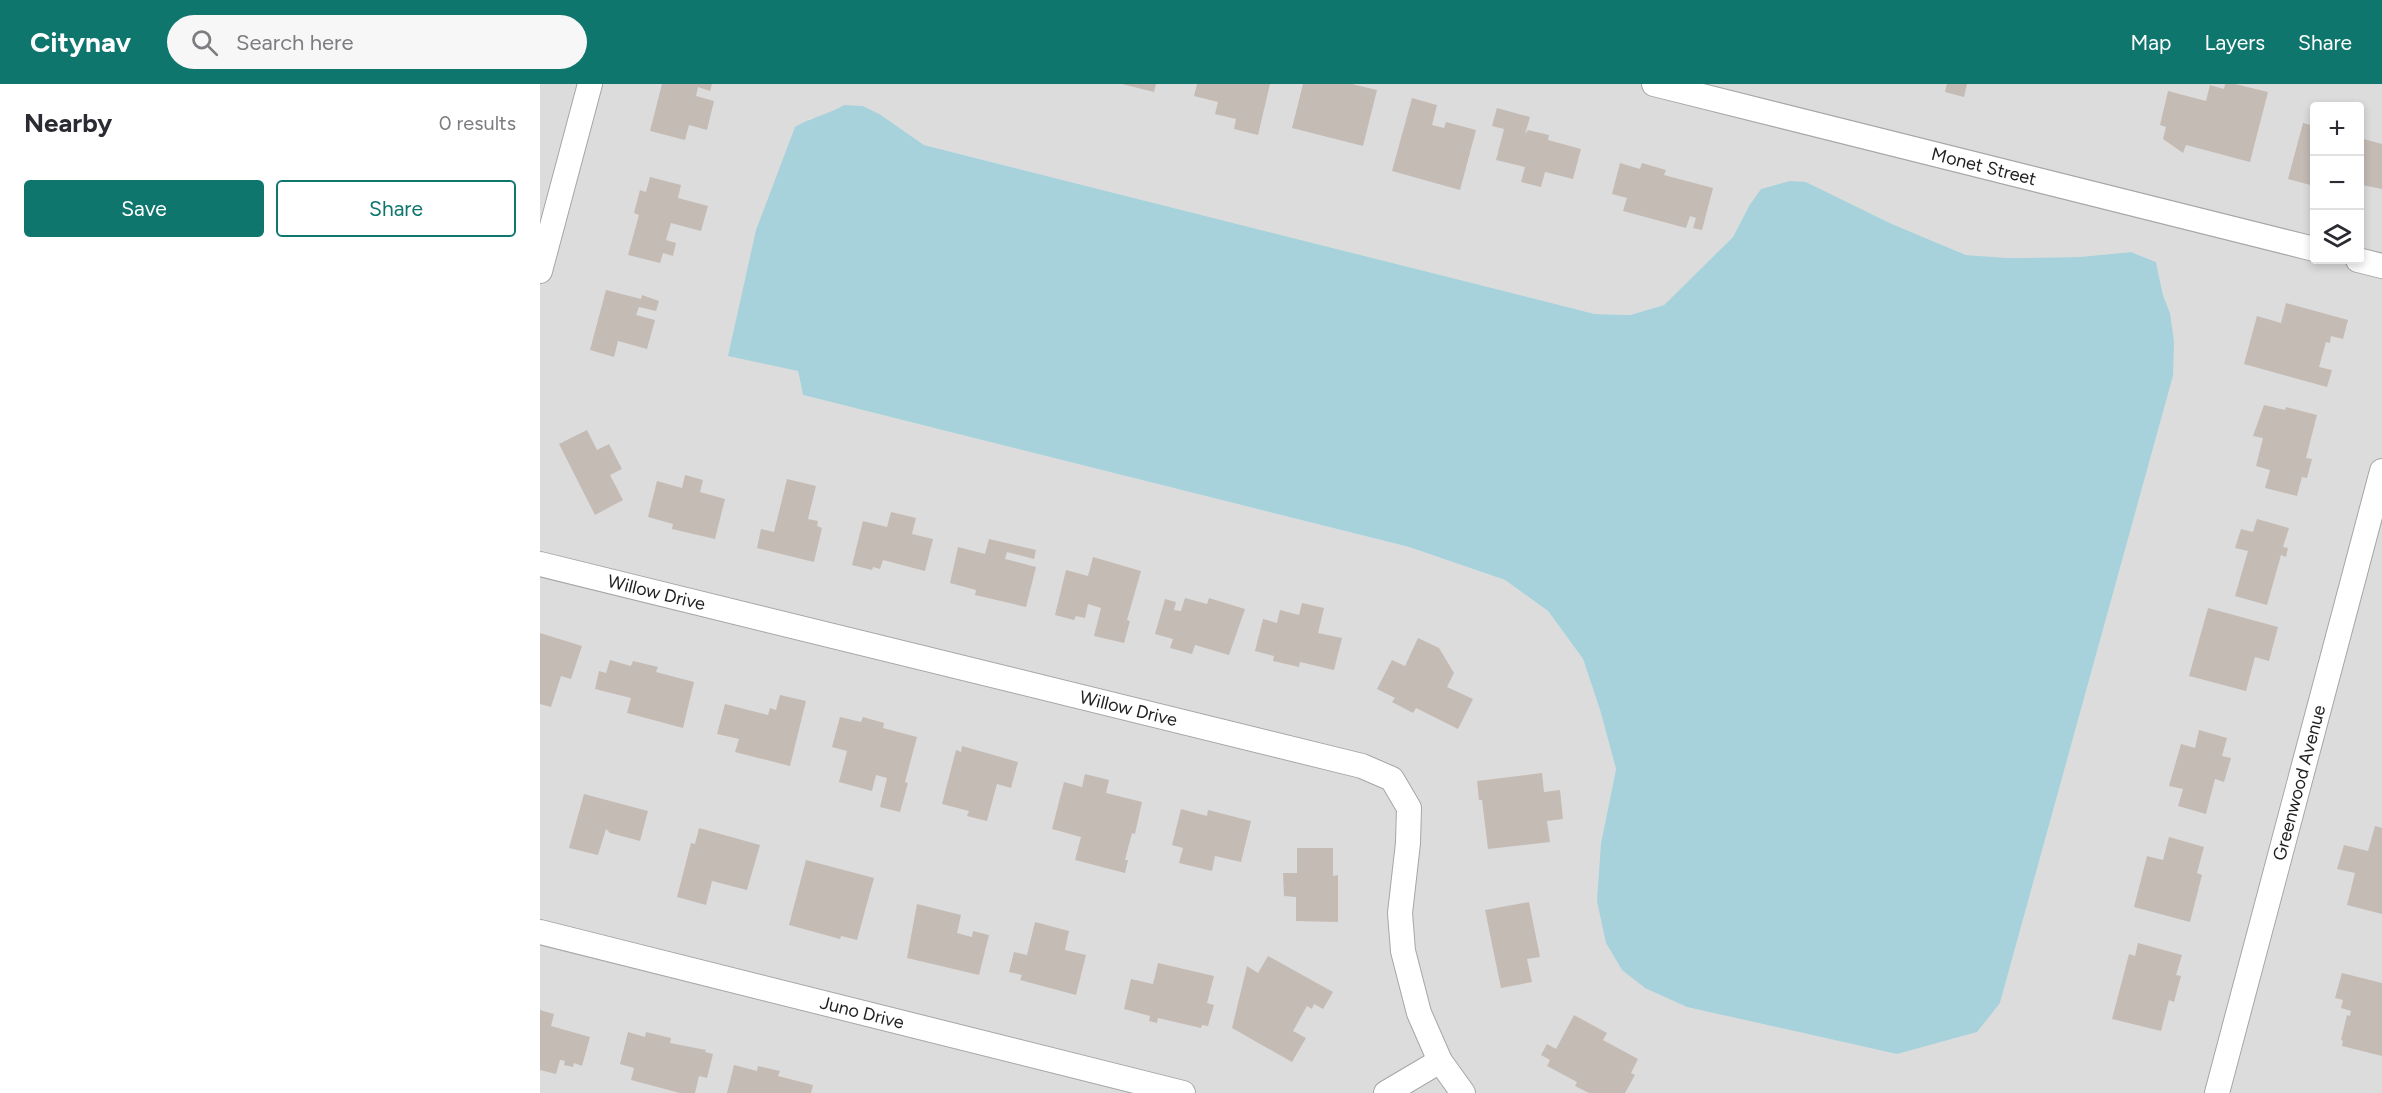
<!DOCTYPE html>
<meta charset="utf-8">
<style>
:root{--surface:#fff;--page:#f7f7f7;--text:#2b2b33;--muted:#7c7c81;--line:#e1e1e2;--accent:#0f766e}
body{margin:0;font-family:Figtree,sans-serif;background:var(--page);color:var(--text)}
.controls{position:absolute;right:18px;top:18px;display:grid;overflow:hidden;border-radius:6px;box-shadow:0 3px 9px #0003}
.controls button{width:54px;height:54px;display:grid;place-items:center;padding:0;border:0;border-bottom:2px solid var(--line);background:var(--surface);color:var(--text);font:30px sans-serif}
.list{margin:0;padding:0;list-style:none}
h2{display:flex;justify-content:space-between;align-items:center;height:78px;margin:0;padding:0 24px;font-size:26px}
h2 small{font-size:20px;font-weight:400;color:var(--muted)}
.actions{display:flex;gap:12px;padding:18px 24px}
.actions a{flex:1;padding:14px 0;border:2px solid var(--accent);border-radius:6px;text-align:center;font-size:21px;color:var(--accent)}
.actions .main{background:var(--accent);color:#fff}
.icon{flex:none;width:33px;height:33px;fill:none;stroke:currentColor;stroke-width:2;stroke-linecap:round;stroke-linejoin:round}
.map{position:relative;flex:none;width:1842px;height:1009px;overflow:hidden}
header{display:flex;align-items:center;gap:36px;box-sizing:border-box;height:84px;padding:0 30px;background:var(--accent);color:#fff}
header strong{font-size:28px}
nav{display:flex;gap:33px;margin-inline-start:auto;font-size:21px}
.search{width:420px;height:54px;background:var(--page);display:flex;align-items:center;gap:15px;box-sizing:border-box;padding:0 21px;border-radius:33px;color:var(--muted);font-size:22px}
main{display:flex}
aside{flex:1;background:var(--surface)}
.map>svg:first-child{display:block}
.residential{fill:#dddcdc;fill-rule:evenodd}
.water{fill:#a7d2dc}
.building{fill:#c4bbb5}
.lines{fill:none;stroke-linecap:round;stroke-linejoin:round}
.street-casing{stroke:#a6a6a6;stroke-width:26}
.street{stroke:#fff;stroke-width:24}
.labels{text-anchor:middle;stroke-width:6;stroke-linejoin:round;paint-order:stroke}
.street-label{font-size:18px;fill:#1f1f1f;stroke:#fff}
</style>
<header>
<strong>Citynav</strong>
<div class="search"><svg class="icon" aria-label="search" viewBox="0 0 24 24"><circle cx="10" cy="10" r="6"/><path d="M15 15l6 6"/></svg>Search here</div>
<nav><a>Map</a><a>Layers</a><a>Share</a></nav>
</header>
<main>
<aside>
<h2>Nearby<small>0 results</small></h2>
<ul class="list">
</ul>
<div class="actions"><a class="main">Save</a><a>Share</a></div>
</aside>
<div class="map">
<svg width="1842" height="1009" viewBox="0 0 1842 1009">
<rect width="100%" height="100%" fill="#efece5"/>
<path class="residential" d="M0,0H1842V1009H0ZM304,21L341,31L384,61L1055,230L1090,231L1124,221L1193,153L1209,122L1266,98L1352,140L1426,171L1468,174L1539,173L1591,168L1616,178L1623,211L1630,229L1633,292L1460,919L1061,759L1076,685L1060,626L1043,575L1008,527L965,496L869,463L263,311L258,287L269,35L286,32ZM1774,22H1820V176H1774Z"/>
<path class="water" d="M304,21L323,22L341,31L384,61L1055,230L1090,231L1124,221L1193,153L1209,122L1221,105L1250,97L1266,98L1352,140L1426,171L1468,174L1539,173L1591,168L1616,178L1623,211L1630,229L1634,257L1633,292L1460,919L1437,948L1357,970L1147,923L1105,904L1082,886L1066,859L1057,817L1061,759L1076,685L1060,626L1043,575L1008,527L965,496L869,463L263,311L258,287L188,272L216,146L255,43C272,33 287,31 304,21Z"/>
<path class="building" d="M122,0H172L170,7L158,3L156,12L174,17L167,46L149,41L145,56L110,47Z
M582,0H616L614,8Z
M657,0H730L718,51L694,45L696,35L675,30L678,18L654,12Z
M763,0H812L837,6L823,62L752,44Z
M1407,0H1427L1424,13L1405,8Z
M1685,0H1695L1728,8L1710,78L1646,61L1643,69L1623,55L1626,43L1620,41L1628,7L1666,17L1670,1L1684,5Z
M872,14L897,21L892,41L904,44L906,38L936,46L920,106L852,87Z
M957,24L990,33L985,50L988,46L1009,51L1008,56L1041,65L1033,95L1005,88L1001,103L981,98L985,83L956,76L964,45L952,42Z
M1763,39L1774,42V102L1748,95Z
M1820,54L1842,60V105L1822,101L1820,108Z
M1080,79L1100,85L1102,79L1126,86L1124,91L1173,104L1162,146L1153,144L1156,134L1150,132L1146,144L1083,127L1087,114L1072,110Z
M110,93L141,101L138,114L168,122L161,147L131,139L126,156L136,159L133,172L123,169L120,179L88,171L99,131L94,129L100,106L106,108Z
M66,206L101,215L102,211L119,217L116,227L99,223L96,231L115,236L107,265L78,257L74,273L50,266Z
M1746,219L1808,236L1803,255L1791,252L1790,259L1786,258L1779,283L1792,286L1787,303L1704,280L1717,232L1741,239Z
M1724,321L1745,326L1746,323L1777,331L1766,374L1772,375L1767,394L1762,393L1757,412L1725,404L1730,386L1716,382L1723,354L1713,352Z
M47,346L57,366L69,360L82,385L70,391L83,416L55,431L19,360Z
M145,391L163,396L160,408L185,415L175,455L132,445L133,440L108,433L117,397L142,404Z
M247,395L276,402L268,435L278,437L277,442L282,444L274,478L217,464L221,445L234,448Z
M351,428L376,434L372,450L393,455L385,487L343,476L340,485L333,483L332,486L312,481L323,437L347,443Z
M1717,435L1749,444L1743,463L1748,464L1746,473L1741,471L1727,521L1695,512L1708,467L1695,464L1701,445L1713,448Z
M449,455L496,466L494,475L467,468L465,475L496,483L486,523L435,511L436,506L410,499L418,463L445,470Z
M553,473L601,487L587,536L590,537L584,559L554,552L561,524L548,520L545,534L536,532L534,536L515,531L526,486L548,492Z
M645,514L667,520L669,514L705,525L689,571L655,561L652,570L630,564L633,555L615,550L625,515L636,518L634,526L641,527Z
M762,519L784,524L778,549L802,554L794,586L760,578L759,583L733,577L734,572L715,567L723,535L737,539L740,526L759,531Z
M1668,524L1738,543L1729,577L1715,573L1706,607L1649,592Z
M0,549L42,562L31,595L21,592L11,623L0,620Z
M878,554L899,564L914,589L907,603L933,615L918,645L876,624L873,629L852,618L855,614L837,605L852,576L865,582Z
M70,576L91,582L93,577L118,583L116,588L154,598L143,644L87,629L91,614L55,605L59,587L66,589Z
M240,611L266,617L250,682L195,668L199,655L177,650L185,620L228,631L230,624L236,626Z
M300,633L321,638L323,633L344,639L343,644L377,653L365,698L368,699L360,728L340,723L347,694L336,691L332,707L299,698L307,667L292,663Z
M1659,646L1687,654L1682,672L1691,674L1684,698L1675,695L1666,730L1638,722L1643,705L1629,702L1641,660L1655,664Z
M422,662L478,678L471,704L457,700L447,737L427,732L429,727L402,720L416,666L421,668Z
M1002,689L1004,708L1020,706L1023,735L1007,737L1010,758L948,765L942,716H939L937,697Z
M545,690L569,696L566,709L602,718L595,750L592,749L585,776H588L585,789L535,776L541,753L512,745L524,698L542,703Z
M44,710L108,727L100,757L70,749L66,745L58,771L29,764Z
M641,725L667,732L668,726L711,737L701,778L675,772L672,787L639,779L643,764L632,761Z
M1835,742L1842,744V830L1807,821L1815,789L1797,785L1804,761L1828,767Z
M159,744L220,761L207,806L172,797L166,821L137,813L151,759L155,760Z
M1629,753L1664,763L1657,789L1662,791L1650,838L1594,823L1607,772L1623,776Z
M757,764H793V792L798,791V838L756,837V813L744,812L743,789H757Z
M266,776L334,794L317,856L301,852L300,855L249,841Z
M989,818L1000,873L987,875L992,898L961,904L945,826Z
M377,820L421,831L417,849L432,853L433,847L449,851L439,891L367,874Z
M495,838L529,847L525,866L546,871L536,911L480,896L482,891L469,888L474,868L487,871Z
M1598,859L1642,871L1636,891L1641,892L1634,918L1629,916L1621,947L1572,935L1589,870L1595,872Z
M728,872L793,908L783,925L774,920L772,925L767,922L753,947L766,954L752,978L692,944L707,882L718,889Z
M618,879L674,892L667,919L674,921L668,942L662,941L661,944L618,934L617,939L609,937L610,932L584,925L591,895L613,900Z
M1802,889L1842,899V972L1802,962L1803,957L1801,956L1807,931L1810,932L1811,927L1801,924L1803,916L1795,914Z
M0,926L14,930L11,942L50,953L42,982L34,979L33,983L24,981L25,977L20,976L16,990L0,986Z
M1034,931L1067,949L1063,956L1098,975L1091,989L1095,991L1085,1009H1049L1035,1002L1037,998L1007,982L1010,976L1001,971L1007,960L1016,965Z
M88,948L105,953L106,948L131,954L130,959L166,966L165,968L173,970L167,994L159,992L155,1009H140L91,996L94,984L80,980Z
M194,981L217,987L218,982L240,987L238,992L273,1001L271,1009H187Z"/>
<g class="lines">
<g class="street-casing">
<g id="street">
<path id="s1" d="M1114,0L1774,165"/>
<path d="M1818,176L1842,182"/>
<path d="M0,187L50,0"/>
<path id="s2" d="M0,480L822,682L852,695L869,724L868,759L860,829L863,867L879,929L900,977L923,1009"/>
<path id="s3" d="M0,848L643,1009"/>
<path d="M846,1009L900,977"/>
<path id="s4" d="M1677,1009L1842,387"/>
</g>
</g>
<use href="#street" class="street"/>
</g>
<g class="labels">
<g class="street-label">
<text dy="6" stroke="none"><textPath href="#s1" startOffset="340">Monet Street</textPath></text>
<text dy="6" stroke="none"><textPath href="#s2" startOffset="120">Willow Drive</textPath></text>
<text dy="6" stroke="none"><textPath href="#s2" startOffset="606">Willow Drive</textPath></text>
<text dy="6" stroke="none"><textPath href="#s4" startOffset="321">Greenwood Avenue</textPath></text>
<text dy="6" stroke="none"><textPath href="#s3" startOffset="332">Juno Drive</textPath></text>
</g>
</g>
</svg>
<div class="controls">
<button>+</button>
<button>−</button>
<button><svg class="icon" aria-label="layers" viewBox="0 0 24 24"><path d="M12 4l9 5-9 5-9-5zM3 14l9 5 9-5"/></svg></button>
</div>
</div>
</main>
